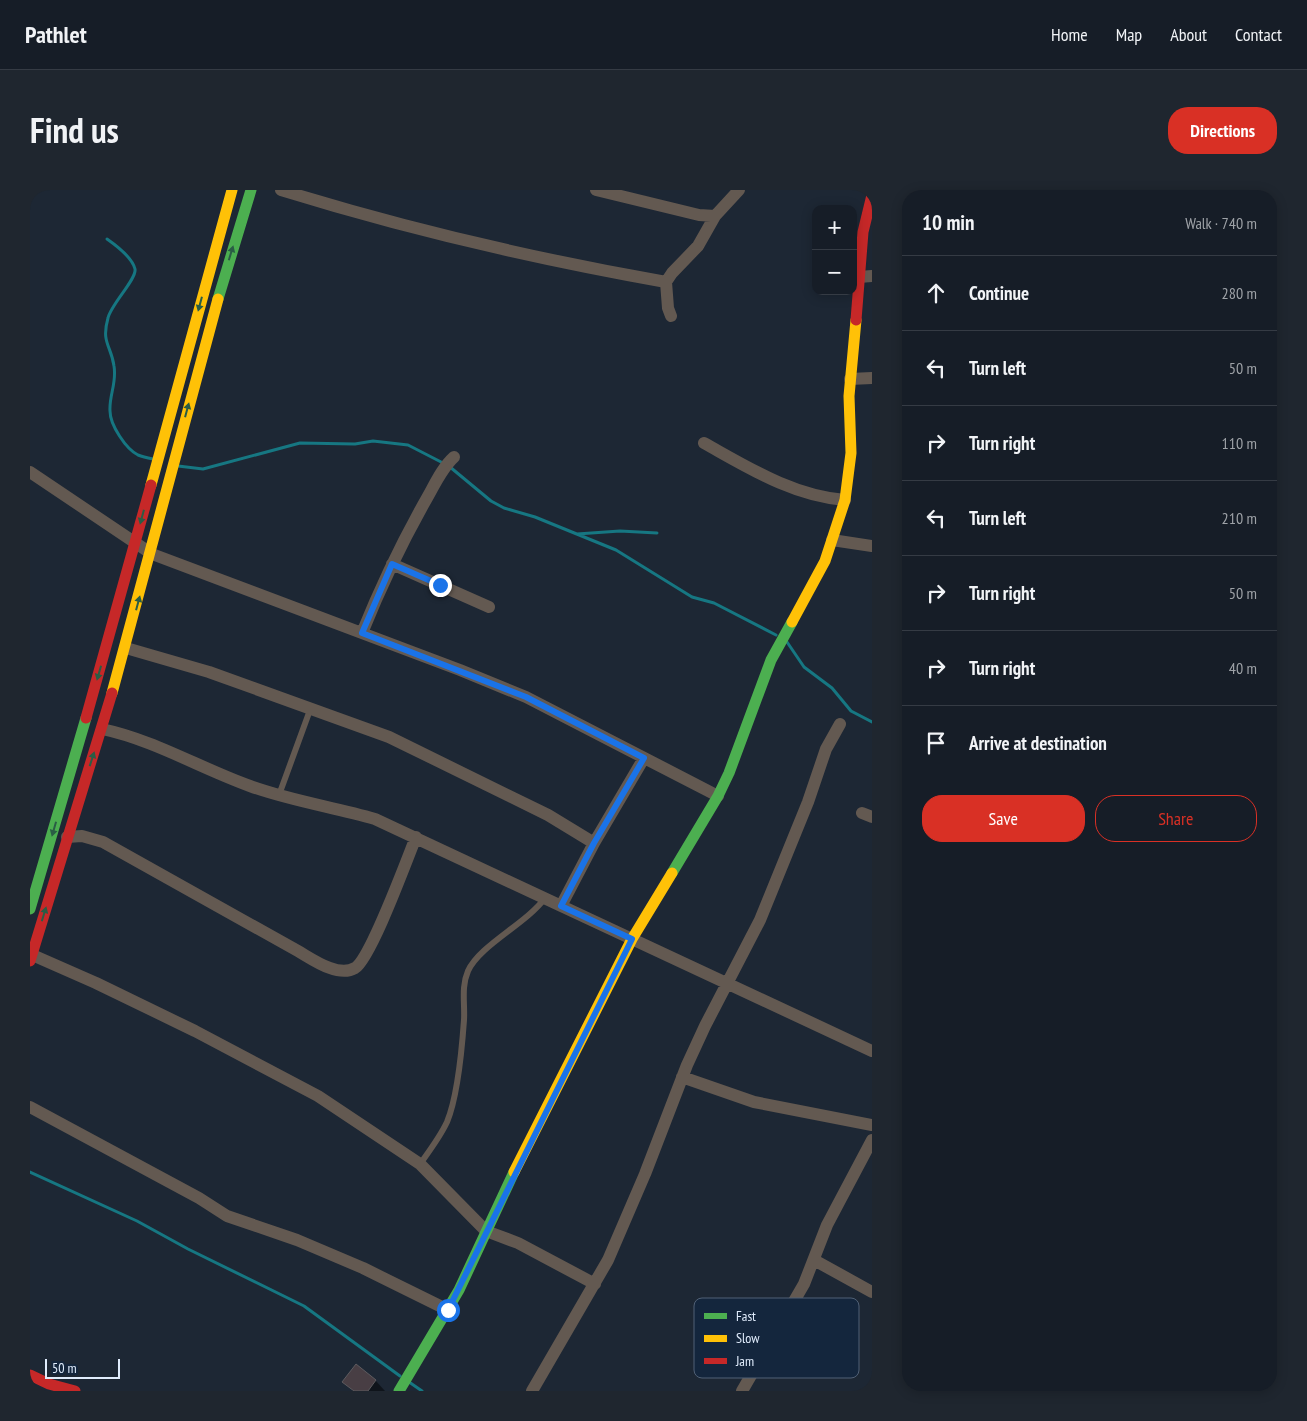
<!DOCTYPE html>
<meta charset="utf-8">
<style>
:root{--surface:#161d27;--page:#1f262f;--text:#f1f3f6;--muted:#9ea2a7;--line:#353b44;--accent:#d93025}
body{margin:0;font-family:"PT Sans Narrow",sans-serif;background:var(--page);color:var(--text)}
.controls{position:absolute;right:15px;top:15px;display:grid;overflow:hidden;border-radius:10px;box-shadow:0 2px 12px #0003}
.controls button{width:45px;height:45px;display:grid;place-items:center;padding:0;border:0;border-bottom:1px solid var(--line);background:var(--surface);color:var(--text);font:25px sans-serif}
.scale{position:absolute;left:15px;bottom:12px;width:75px;box-sizing:border-box;padding-left:5px;border:2px solid #e0ecfc;border-top:0;font-size:14px;line-height:18px;white-space:nowrap;color:#e0ecfc;-webkit-text-stroke:4px #14263d;paint-order:stroke}
.stop{position:absolute;width:15px;height:15px;margin:-11px;border:4px solid #1a73e8;border-radius:50%;background:#fff}
.stop.end{background:#1a73e8;border-color:#fff;box-shadow:0 1px 5px #0008}
.list{margin:0;padding:0;list-style:none}
h2{display:flex;justify-content:space-between;align-items:center;height:65px;margin:0;padding:0 20px;font-size:21px}
h2 small{font-size:16px;font-weight:400;color:var(--muted)}
.list li{display:grid;grid-template-columns:32px 1fr auto;gap:15px;align-items:center;box-sizing:border-box;height:75px;padding:0 20px;border-top:1px solid var(--line)}
.list b{display:block;font-size:19px;white-space:nowrap}
.list em{font-size:16px;font-style:normal;color:var(--muted)}
.actions{display:flex;gap:10px;padding:15px 20px}
.actions a{flex:1;padding:11px 0;border:1px solid var(--accent);border-radius:20px;text-align:center;font-size:18px;color:var(--accent)}
.actions .main{background:var(--accent);color:#fff}
.icon{flex:none;width:28px;height:28px;fill:none;stroke:currentColor;stroke-width:2;stroke-linecap:round;stroke-linejoin:round}
.map{position:relative;flex:none;width:842px;height:1201px;overflow:hidden;border-radius:20px}
header{display:flex;align-items:center;gap:30px;box-sizing:border-box;height:70px;padding:0 25px;background:var(--surface);border-bottom:1px solid var(--line)}
header strong{font-size:24px}
nav{display:flex;gap:28px;margin-inline-start:auto;font-size:18px}
.intro{display:flex;align-items:center;justify-content:space-between;box-sizing:border-box;height:120px;padding:0 30px}
h1{margin:0;font-size:35px}
.button{padding:12px 22px;border-radius:20px;background:var(--accent);color:#fff;font-size:18px;font-weight:700}
main{display:flex;gap:30px;padding:0 30px}
aside{flex:1;background:var(--surface);border-radius:20px;box-shadow:0 2px 12px #0003}
.map>svg:first-child{display:block}
.shadow{fill:#0007}
.lines{fill:none;stroke-linecap:round;stroke-linejoin:round}
.stream{stroke:#167782;stroke-width:3}
.building{fill:#483e44;stroke:#5d5b5f}
.lane{stroke:#635951;stroke-width:6}
.street{stroke:#635951;stroke-width:12}
.fast{stroke:#4caf50;stroke-width:11}
.slow{stroke:#ffc107;stroke-width:11}
.jam{stroke:#c62828;stroke-width:11}
.oneway{fill:#2a5d45}
.route{stroke:#1a73e8;stroke-width:6}
.key{fill:#14263d;stroke:#516176;stroke-width:1}
.key-label{font-size:14px;fill:#e0ecfc}
</style>
<header>
<strong>Pathlet</strong>
<nav><a>Home</a><a>Map</a><a>About</a><a>Contact</a></nav>
</header>
<div class="intro"><h1>Find us</h1><a class="button">Directions</a></div>
<main>
<div class="map">
<svg width="842" height="1201" viewBox="0 0 842 1201">
<rect width="100%" height="100%" fill="#1d2734"/>
<path class="shadow" d="M326,1176L346,1191L355,1201H323L314,1191Z"/>
<g class="lines">
<path class="stream" d="M77,49C87,56 102,67 105,79C107,89 81,114 78,128C71,153 81,155 84,176C87,193 79,205 80,221C80,235 96,259 108,265C113,267 118,268 123,269
M148,276L173,279L270,253L325,254L343,251L378,255L413,273
M420,277L461,311L474,318L505,327L586,360L662,407L684,413L746,445
M547,344L590,341L627,343
M757,452L774,477L802,498L821,521L842,532
M0,982L107,1031L158,1059L274,1116L370,1186
M379,1192L392,1201"/>
</g>
<path class="building" d="M326,1174L346,1190L338,1201H324L312,1192Z"/>
<g class="lines">
<path class="lane" d="M249,605L280,520
M390,974C400,960 410,947 417,932C427,908 432,858 434,830C435,814 431,797 438,781C450,755 496,734 515,708"/>
<path class="street" d="M251,0C377,39 506,69 636,92
M566,0L669,25L685,26
M829,87L842,86
M641,126L638,118L636,92L642,83L668,56L685,26L709,0
M820,189L842,188
M674,253C719,278 763,306 815,310
M0,282L122,364L430,480L496,507L688,606
M802,350L842,356
M362,374L459,417
M332,443C351,396 372,352 397,308C405,294 412,278 424,267
M96,458L179,482L359,547L518,625L564,653
M72,539C124,550 170,578 220,596C261,611 304,617 345,629L842,861
M832,623L842,627
M37,647L52,646L73,652L268,761C282,769 308,788 325,778C341,768 377,669 386,647
M531,716L564,653L614,568
M0,764L66,793L165,841L288,906L390,974L456,1041L488,1053L565,1094
M652,887L724,912L842,935
M0,917L169,1008L197,1026L267,1050L333,1078L418,1120
M784,1070L842,1102
M502,1201L578,1070L615,984L657,875L675,836L730,730L778,612L796,559L810,534
M712,1201L774,1094L797,1035L842,950"/>
<path class="fast" d="M188,109L221,0
M642,683L688,606L699,583L741,470L762,432
M0,719L56,528
M369,1201L429,1100L484,982"/>
<path class="slow" d="M121,295L202,0
M762,432L795,371L815,310L821,263L819,206L826,130
M82,503L188,109
M484,982L602,749L642,683"/>
<path class="jam" d="M826,130L833,42L842,5
M56,528L121,295
M0,771L82,503
M0,1185L19,1194L45,1201"/>
</g>
<defs><path id="oneway-solid" d="M-6-.8H1V-3.2L6.5 0L1 3.2V.8H-6Z" transform="scale(1.25)"/></defs>
<g class="oneway">
<use href="#oneway-solid" transform="translate(201 63) rotate(-73)"/>
<use href="#oneway-solid" transform="translate(170 114) rotate(105)"/>
<use href="#oneway-solid" transform="translate(157 220) rotate(-75)"/>
<use href="#oneway-solid" transform="translate(112 327) rotate(105)"/>
<use href="#oneway-solid" transform="translate(108 413) rotate(-75)"/>
<use href="#oneway-solid" transform="translate(69 483) rotate(106)"/>
<use href="#oneway-solid" transform="translate(62 569) rotate(-72)"/>
<use href="#oneway-solid" transform="translate(24 639) rotate(106)"/>
<use href="#oneway-solid" transform="translate(14 724) rotate(-73)"/>
</g>
<g class="lines">
<path class="route" d="M410,395L362,374L332,443L496,507L614,568L564,653L531,716L602,749L418,1120"/>
</g>
<rect x="664" y="1108" width="165" height="80" rx="8" class="key"/>
<rect x="674" y="1123" width="23" height="6" fill="#4caf50"/>
<rect x="674" y="1145" width="23" height="7" fill="#ffc107"/>
<rect x="674" y="1168" width="23" height="6" fill="#c62828"/>
<g class="key-label">
<text x="706" y="1131">Fast</text>
<text x="706" y="1153">Slow</text>
<text x="706" y="1176">Jam</text>
</g>
</svg>
<div class="controls">
<button>+</button>
<button>−</button>
</div>
<div class="scale">50 m</div>
<div class="stop" style="left:418px;top:1120px"></div>
<div class="stop end" style="left:410px;top:395px"></div>
</div>
<aside>
<h2>10 min<small>Walk · 740 m</small></h2>
<ul class="list">
<li><svg class="icon" aria-label="ahead" viewBox="0 0 24 24"><path d="M12 20V5M6 11l6-6 6 6"/></svg><div><b>Continue</b></div><em>280 m</em></li>
<li><svg class="icon" aria-label="left" viewBox="0 0 24 24"><path d="M17 20v-9H6M10 6l-5 5 5 5"/></svg><div><b>Turn left</b></div><em>50 m</em></li>
<li><svg class="icon" aria-label="right" viewBox="0 0 24 24"><path d="M7 20v-9h11M14 6l5 5-5 5"/></svg><div><b>Turn right</b></div><em>110 m</em></li>
<li><svg class="icon" aria-label="left" viewBox="0 0 24 24"><path d="M17 20v-9H6M10 6l-5 5 5 5"/></svg><div><b>Turn left</b></div><em>210 m</em></li>
<li><svg class="icon" aria-label="right" viewBox="0 0 24 24"><path d="M7 20v-9h11M14 6l5 5-5 5"/></svg><div><b>Turn right</b></div><em>50 m</em></li>
<li><svg class="icon" aria-label="right" viewBox="0 0 24 24"><path d="M7 20v-9h11M14 6l5 5-5 5"/></svg><div><b>Turn right</b></div><em>40 m</em></li>
<li><svg class="icon" aria-label="arrive" viewBox="0 0 24 24"><path d="M6 21V4h12l-3 4 3 4H6"/></svg><div><b>Arrive at destination</b></div></li>
</ul>
<div class="actions"><a class="main">Save</a><a>Share</a></div>
</aside>
</main>
